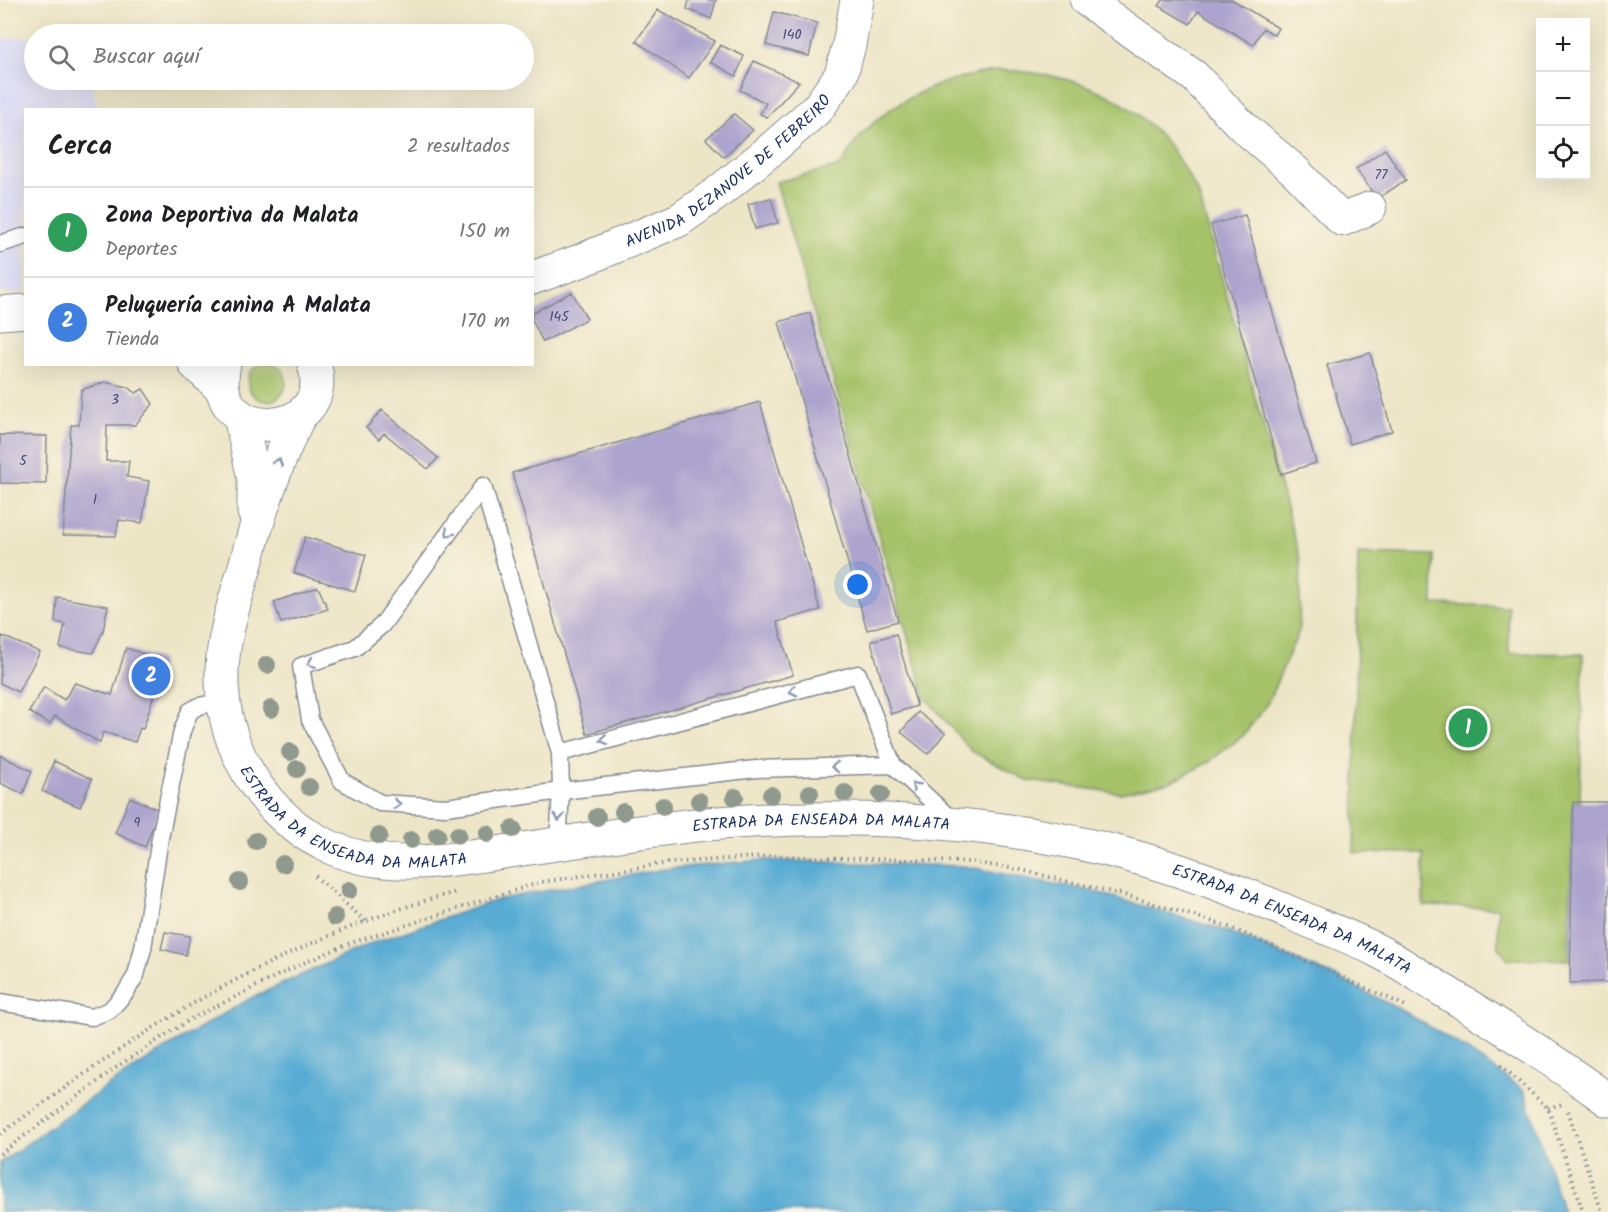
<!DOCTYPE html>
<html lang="es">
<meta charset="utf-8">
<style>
:root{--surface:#fff;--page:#f2f2f2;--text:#202124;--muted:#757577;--line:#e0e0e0;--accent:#111827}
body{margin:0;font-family:Kalam,sans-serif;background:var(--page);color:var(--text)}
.controls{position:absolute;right:18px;top:18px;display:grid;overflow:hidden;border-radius:0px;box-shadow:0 6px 24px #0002}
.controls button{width:54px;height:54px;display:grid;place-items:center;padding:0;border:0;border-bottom:2px solid var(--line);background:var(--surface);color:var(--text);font:30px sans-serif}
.you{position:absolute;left:858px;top:585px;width:21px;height:21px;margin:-15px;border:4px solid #fff;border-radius:50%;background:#1a73e8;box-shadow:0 0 0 9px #1a73e833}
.badge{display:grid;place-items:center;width:39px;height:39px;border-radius:50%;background:var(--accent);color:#fff;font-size:20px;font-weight:700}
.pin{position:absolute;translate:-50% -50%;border:3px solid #fff;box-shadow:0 2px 6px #0006}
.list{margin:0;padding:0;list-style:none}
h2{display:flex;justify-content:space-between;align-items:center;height:78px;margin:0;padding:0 24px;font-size:26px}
h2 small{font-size:20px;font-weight:400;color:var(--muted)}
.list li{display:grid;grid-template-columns:39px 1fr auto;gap:18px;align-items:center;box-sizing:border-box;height:90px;padding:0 24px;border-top:2px solid var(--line)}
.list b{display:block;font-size:22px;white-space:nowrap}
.list p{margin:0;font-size:20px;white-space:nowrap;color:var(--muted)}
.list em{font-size:20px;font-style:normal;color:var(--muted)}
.icon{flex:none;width:33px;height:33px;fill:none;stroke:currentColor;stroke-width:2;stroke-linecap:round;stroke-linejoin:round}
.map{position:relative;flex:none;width:1608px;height:1212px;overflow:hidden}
.search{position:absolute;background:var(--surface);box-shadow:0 6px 24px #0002;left:24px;top:24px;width:510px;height:66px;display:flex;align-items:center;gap:15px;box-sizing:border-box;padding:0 21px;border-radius:33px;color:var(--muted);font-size:22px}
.panel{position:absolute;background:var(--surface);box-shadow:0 6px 24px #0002;left:24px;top:108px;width:510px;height:258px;border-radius:0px}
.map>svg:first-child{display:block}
.built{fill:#d7d7f8}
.green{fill:#a5c269;stroke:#607864;stroke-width:1.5}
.water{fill:#58acd4;stroke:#3a6e99;stroke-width:1.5}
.building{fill:#aca3ce}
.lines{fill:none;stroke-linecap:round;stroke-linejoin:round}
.lane-casing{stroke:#848a92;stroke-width:19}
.street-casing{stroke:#848a92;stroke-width:34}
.secondary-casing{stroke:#848a92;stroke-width:35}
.path{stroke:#848a92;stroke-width:4;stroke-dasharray:1.5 4.5;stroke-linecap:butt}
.lane{stroke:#fff;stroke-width:16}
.street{stroke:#fff;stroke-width:32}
.secondary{stroke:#fff;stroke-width:33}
.tree{fill:#90998e}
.oneway{stroke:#8d97ae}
.labels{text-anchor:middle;stroke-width:5;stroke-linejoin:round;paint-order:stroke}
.number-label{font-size:14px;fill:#3f4c7a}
.street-label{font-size:16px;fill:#1b2f5e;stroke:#fcf5e5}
</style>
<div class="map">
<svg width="1608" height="1212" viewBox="0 0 1608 1212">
<rect width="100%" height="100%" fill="#fcf5e5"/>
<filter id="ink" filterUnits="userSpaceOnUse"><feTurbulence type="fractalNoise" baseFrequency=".0167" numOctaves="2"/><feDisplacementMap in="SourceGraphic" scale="12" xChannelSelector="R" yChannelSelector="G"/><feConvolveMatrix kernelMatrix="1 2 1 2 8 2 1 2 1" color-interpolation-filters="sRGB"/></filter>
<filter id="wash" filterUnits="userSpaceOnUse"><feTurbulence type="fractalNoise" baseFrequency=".008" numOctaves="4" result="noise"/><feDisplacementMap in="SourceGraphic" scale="24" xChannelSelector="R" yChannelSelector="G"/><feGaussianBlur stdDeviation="1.35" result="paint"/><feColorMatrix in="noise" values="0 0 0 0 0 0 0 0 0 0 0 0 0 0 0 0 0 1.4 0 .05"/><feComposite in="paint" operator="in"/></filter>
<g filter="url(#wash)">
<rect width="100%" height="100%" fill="#ece5c6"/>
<path class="built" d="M34,37V80H90L98,109L26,110L25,292L0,293V38Z"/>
<path class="green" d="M1000,70C1069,73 1127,92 1171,148C1181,162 1189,178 1198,192L1301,561L1299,631L1268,702L1244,735L1207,763L1170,782L1121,793L1028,781L971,751L925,697L776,182L840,166C848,155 854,141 864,132C900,94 949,77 1000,70Z
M248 382a19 19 0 1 1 38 0a19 19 0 1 1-38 0Z
M1358,553L1434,555L1433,604L1508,606L1509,653L1583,654L1580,802H1573L1569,960L1508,959L1498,946V908L1423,906L1424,853H1354Z"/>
<path class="water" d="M761,860L964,866L1096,892L1227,931L1334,976L1407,1013L1462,1047L1524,1090L1563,1212H0V1163L107,1086L168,1047L249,999L369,944L500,899L664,869Z"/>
<g id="blocks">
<path class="building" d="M689,0H716L711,19L687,9Z
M1163,0H1233L1278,28L1274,35L1263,28L1253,45L1198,11L1190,24L1159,6Z
M658,10L715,41L689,78L636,41Z
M774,12L817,23L809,56L766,45Z
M720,45L744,56L736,76L710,62Z
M754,61L799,82L767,117L760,114L766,103L740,90Z
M734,114L753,130L724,157L706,139Z
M1385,149L1406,180L1377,199L1356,169Z
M771,198L778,223L755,229L748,204Z
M1245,215L1316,463L1281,474L1211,225Z
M572,292L587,319L543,342L532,320V313Z
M810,313L898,621L867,630L779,322Z
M1370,353L1392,431L1350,444L1327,365Z
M105,382L128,387L136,393L143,389L153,404L135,425H107L106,461H129L127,477L149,481L142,523L119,520L116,536L63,535L71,425H79L81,390Z
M760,402L820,610L777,622L793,675L587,734L512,473Z
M382,410L438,458L428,469L384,433L379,439L366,428Z
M0,435L47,436L46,484L0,483Z
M305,537L366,555L355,591L294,573Z
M318,587L328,609L281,623L274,602Z
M57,597L108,606L103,631L93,653L60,648L65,624L55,622Z
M896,634L917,706L891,714L871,641Z
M2,636L40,652L18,692L0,683Z
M126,648L162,660L158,675L160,676L143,729L140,728L135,742L103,732L100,743L55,716L50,724L29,712L44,687L64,700L75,683L112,695Z
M918,712L945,733L928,754L901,732Z
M0,755L32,771L23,794L0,783Z
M54,761L92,779L80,807L42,791Z
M130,797L159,810L145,847L115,833Z
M1573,802H1608V982L1570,983Z
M165,932L190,936L186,955L161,949Z"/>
</g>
</g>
<g filter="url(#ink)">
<use href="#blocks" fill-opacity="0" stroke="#848a92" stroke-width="1.5"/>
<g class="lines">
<g class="lane-casing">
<path id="lane" d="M0,244L26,236
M483,486L382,625L355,648L301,666L310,720L342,781L380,803L446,807L561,791L756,769L893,765
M483,486L560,753L561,791L558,844
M560,753L858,674L893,765L953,821
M0,1002L92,1017L110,1010L126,992L136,975L143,948L160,838L182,731L190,711L199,706L224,701"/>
</g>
<g class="street-casing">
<path id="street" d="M1086,0L1194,76L1241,125L1295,171L1342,220L1370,208"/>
</g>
<g class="secondary-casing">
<g id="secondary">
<path id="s1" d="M532,278L580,261L679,220L716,194L768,152L818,108L841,75L849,45L857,0"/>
<path d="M0,313L26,311"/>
<path d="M195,364L223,390"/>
<path d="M224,364C205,449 338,440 314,364"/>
<path d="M240,416L254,478V512"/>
<path id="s2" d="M299,416C276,463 259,513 246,563C236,598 223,634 222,671C220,746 263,818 332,848C392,874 462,858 523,849C584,840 645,830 706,824C835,813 973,818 1100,848C1168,864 1235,889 1300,917C1325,928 1352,937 1376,950C1398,961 1418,975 1439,988C1497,1023 1553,1060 1608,1100"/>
</g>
</g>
<path class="path" d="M315,876L366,922
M1501,1065L1548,1108L1583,1212
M1548,1108L1562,1104
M1568,1111L1602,1212
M0,1134C68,1086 136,1035 208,995C286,952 370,915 456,892
M0,1154L121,1064L189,1020L301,964L348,944L541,882L667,863L773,856L970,862L1017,869L1128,896L1227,926L1406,1006"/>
<use href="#lane" class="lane"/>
<use href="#street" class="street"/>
<use href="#secondary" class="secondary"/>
</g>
<g class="tree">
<circle cx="267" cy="665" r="9"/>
<circle cx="271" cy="709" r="9"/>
<circle cx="290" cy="752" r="9"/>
<circle cx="297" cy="769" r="9"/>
<circle cx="309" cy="787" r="9"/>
<circle cx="810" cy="793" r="9"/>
<circle cx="845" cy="793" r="9"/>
<circle cx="881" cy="794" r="9"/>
<circle cx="771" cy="795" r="9"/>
<circle cx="735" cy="797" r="9"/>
<circle cx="699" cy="801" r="9"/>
<circle cx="663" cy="806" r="9"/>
<circle cx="623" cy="812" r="9"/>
<circle cx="597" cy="817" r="9"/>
<circle cx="513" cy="829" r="9"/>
<circle cx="487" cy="834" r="9"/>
<circle cx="437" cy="835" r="9"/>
<circle cx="458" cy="835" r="9"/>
<circle cx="379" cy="836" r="9"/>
<circle cx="411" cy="840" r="9"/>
<circle cx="256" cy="841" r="9"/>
<circle cx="283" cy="864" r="9"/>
<circle cx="240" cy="882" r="9"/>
<circle cx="349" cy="890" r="9"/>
<circle cx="335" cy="917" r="9"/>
</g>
<defs><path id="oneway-chevron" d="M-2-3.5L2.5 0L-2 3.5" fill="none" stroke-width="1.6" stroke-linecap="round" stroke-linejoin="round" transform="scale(1.5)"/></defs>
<g class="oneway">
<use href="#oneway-chevron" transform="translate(278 462) rotate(-71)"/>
<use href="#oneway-chevron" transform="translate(449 533) rotate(126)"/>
<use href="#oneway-chevron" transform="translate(311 663) rotate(160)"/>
<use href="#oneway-chevron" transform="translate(793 691) rotate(166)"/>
<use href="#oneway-chevron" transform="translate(604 740) rotate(165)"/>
<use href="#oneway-chevron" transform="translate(835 767) rotate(178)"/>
<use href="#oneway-chevron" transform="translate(915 786) rotate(-137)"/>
<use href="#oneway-chevron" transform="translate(397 804) rotate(4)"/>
<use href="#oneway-chevron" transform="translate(559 817) rotate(94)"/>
</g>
</g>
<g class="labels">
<g class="number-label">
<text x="792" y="39">140</text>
<text x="1381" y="179">77</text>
<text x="559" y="321">145</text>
<text x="115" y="404">3</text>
<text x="23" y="465">5</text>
<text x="95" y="504">1</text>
<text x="137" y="827">9</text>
</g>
<g class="street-label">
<text dy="6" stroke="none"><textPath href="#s1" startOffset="226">AVENIDA DEZANOVE DE FEBREIRO</textPath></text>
<text dy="6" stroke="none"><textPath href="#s2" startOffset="496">ESTRADA DA ENSEADA DA MALATA</textPath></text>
<text dy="6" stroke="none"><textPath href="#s2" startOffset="982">ESTRADA DA ENSEADA DA MALATA</textPath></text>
<text dy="6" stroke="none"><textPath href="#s2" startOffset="1468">ESTRADA DA ENSEADA DA MALATA</textPath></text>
</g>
</g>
</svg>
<div class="controls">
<button>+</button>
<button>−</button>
<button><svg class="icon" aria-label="locate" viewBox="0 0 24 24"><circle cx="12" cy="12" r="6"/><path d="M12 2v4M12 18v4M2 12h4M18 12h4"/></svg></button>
</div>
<div class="you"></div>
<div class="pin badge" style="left:1468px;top:728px;background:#2e9e5b">1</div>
<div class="pin badge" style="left:151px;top:676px;background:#3f7fe0">2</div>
<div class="search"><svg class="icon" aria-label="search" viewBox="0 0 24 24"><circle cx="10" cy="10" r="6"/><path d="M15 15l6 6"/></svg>Buscar aquí</div>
<section class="panel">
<h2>Cerca<small>2 resultados</small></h2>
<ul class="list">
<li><span class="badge" style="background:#2e9e5b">1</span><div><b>Zona Deportiva da Malata</b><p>Deportes</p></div><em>150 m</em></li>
<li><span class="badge" style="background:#3f7fe0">2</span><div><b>Peluquería canina A Malata</b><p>Tienda</p></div><em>170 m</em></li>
</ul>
</section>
</div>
